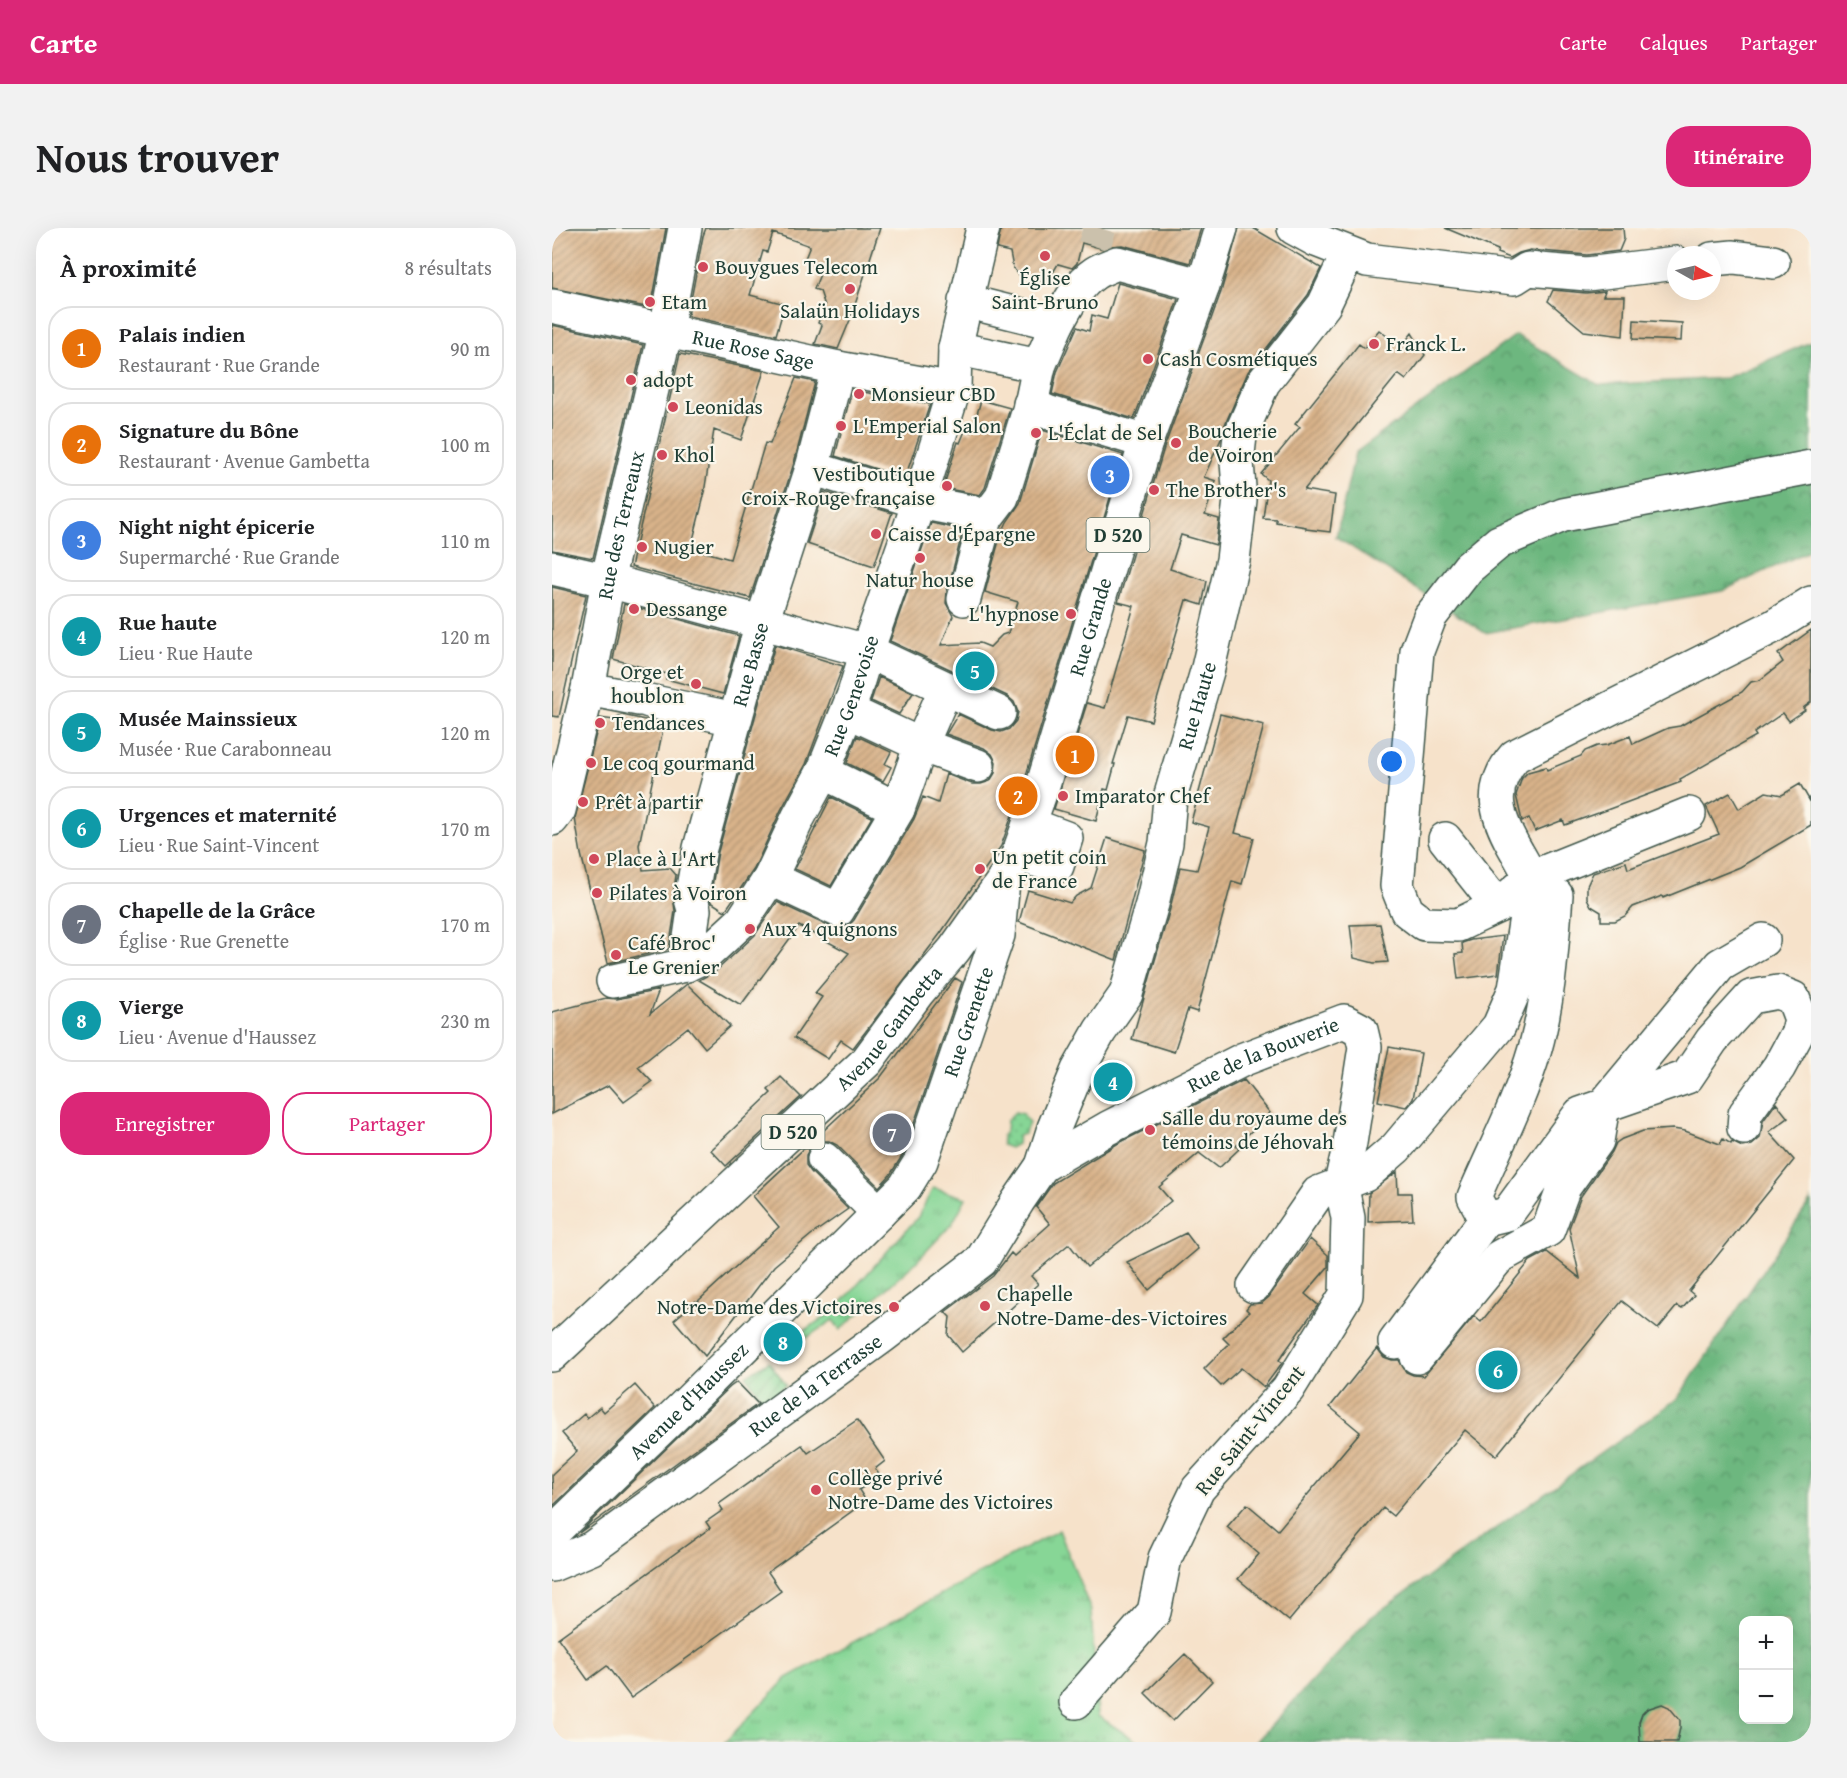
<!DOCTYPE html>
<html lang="fr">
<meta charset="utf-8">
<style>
:root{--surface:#fff;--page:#f2f2f2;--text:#202124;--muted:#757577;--line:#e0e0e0;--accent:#db2777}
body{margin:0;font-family:"Gentium Book Plus",serif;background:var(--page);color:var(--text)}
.controls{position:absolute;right:18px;bottom:18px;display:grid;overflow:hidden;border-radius:12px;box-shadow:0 6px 24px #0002}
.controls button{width:54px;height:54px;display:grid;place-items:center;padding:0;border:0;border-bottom:2px solid var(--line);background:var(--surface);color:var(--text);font:30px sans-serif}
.compass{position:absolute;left:1115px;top:18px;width:54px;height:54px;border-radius:50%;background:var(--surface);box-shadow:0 6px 24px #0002;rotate:98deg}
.you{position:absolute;left:840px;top:534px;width:21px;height:21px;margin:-15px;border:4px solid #fff;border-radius:50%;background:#1a73e8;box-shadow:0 0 0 9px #1a73e833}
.badge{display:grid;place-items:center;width:39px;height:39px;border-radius:50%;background:var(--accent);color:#fff;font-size:20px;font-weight:700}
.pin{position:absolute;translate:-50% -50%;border:3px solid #fff;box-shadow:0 2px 6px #0006}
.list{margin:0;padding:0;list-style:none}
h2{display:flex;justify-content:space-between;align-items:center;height:78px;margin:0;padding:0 24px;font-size:26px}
h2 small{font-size:20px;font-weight:400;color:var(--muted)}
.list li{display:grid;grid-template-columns:39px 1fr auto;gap:18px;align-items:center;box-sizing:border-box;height:84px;margin:0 12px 12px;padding:0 12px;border:2px solid var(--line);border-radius:24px}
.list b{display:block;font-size:22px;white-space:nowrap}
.list p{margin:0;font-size:20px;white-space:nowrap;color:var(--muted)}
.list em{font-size:20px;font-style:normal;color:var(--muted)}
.actions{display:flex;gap:12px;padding:18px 24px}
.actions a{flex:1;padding:14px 0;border:2px solid var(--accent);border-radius:24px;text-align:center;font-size:21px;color:var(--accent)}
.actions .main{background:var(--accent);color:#fff}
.map{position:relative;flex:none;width:1259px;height:1514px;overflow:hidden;border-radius:24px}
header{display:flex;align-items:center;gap:36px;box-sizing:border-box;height:84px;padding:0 30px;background:var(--accent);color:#fff}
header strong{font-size:28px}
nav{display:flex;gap:33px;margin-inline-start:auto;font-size:21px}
.intro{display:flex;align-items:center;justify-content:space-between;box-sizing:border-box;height:144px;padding:0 36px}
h1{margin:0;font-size:42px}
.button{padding:15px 27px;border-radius:24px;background:var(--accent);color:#fff;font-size:21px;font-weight:700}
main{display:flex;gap:36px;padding:0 36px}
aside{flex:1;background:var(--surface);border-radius:24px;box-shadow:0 6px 24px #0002}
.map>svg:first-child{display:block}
.grass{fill:url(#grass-tufts);stroke:#538a65;stroke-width:1.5}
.forest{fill:url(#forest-crowns);stroke:#467a5a;stroke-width:1.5;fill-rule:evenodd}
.park{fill:url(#park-dots);stroke:#538a65;stroke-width:1.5}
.garden{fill:url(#garden-furrows);stroke:#538a65;stroke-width:1.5}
.building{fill:url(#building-hatch)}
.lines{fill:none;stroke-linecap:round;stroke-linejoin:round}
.minor-tunnel{stroke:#cbc1ac;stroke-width:33;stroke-dasharray:33 16;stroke-linecap:butt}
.minor-casing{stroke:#3f564a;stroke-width:36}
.major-casing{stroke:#3f564a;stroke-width:36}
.minor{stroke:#fff;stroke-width:33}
.major{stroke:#fff;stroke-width:33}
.poi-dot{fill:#d1495b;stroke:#fbf7ec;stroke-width:2}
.labels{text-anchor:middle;stroke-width:4.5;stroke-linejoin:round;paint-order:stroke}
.shield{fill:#fbf7ec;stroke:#61756b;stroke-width:1.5}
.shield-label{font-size:20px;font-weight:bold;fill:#1f3d34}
.poi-label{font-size:21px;fill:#1f3d34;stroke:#fbf7ec;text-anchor:start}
.street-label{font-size:21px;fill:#1f3d34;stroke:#fbf7ec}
</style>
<header>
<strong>Carte</strong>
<nav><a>Carte</a><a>Calques</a><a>Partager</a></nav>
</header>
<div class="intro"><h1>Nous trouver</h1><a class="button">Itinéraire</a></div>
<main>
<aside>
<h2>À proximité<small>8 résultats</small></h2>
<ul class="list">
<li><span class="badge" style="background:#e8710a">1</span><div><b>Palais indien</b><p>Restaurant · Rue Grande</p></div><em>90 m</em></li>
<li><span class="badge" style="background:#e8710a">2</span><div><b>Signature du Bône</b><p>Restaurant · Avenue Gambetta</p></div><em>100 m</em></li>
<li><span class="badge" style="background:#3f7fe0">3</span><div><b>Night night épicerie</b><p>Supermarché · Rue Grande</p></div><em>110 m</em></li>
<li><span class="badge" style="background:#0f9aa8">4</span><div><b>Rue haute</b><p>Lieu · Rue Haute</p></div><em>120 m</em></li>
<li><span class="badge" style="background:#0f9aa8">5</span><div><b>Musée Mainssieux</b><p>Musée · Rue Carabonneau</p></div><em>120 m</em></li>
<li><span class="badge" style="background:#0f9aa8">6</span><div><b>Urgences et maternité</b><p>Lieu · Rue Saint-Vincent</p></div><em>170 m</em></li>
<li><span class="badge" style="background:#6b7280">7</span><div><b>Chapelle de la Grâce</b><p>Église · Rue Grenette</p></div><em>170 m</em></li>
<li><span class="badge" style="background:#0f9aa8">8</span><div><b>Vierge</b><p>Lieu · Avenue d'Haussez</p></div><em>230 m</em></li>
</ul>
<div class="actions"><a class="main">Enregistrer</a><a>Partager</a></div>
</aside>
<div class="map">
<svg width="1259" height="1514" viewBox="0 0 1259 1514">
<defs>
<pattern id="grass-tufts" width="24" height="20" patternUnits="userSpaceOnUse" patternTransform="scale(1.5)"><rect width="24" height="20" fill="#87d696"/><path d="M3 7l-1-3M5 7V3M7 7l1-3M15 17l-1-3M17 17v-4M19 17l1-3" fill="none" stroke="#6eaf7b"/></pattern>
<pattern id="forest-crowns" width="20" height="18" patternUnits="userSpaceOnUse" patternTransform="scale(1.5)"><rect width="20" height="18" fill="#6db77f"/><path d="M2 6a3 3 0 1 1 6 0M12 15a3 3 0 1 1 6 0" fill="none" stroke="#599669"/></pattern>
<pattern id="park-dots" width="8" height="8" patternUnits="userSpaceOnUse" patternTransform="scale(1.5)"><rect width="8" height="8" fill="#87d696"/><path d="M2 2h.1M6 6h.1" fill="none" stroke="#6eaf7b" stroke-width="1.8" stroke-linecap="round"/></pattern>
<pattern id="garden-furrows" width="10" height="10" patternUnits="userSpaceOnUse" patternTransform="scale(1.5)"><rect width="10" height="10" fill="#87d696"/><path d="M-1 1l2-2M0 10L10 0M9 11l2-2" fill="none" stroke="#6eaf7b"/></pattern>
<pattern id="building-hatch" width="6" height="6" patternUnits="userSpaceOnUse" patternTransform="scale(1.5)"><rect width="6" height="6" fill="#d9b38a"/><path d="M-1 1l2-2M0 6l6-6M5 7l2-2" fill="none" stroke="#af9372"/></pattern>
</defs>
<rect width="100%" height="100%" fill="#fbf7ec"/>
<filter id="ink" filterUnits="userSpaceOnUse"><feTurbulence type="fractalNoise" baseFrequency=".0167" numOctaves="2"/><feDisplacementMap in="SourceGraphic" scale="12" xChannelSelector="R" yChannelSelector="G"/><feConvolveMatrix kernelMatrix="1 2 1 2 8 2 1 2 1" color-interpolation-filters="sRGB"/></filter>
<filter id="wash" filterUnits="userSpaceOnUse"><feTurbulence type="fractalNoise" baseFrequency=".008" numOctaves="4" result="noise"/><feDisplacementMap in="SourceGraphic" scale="24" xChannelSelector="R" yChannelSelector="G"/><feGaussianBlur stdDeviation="1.35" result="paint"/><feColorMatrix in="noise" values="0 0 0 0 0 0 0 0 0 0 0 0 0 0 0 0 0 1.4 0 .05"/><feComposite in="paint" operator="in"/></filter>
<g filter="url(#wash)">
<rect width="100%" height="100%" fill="#f6e2ca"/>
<path class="grass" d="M381,960L414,970L400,996L364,1034L288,1102L281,1092L254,1110L250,1104L282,1083L366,989Z
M507,1302L539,1383L546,1488L586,1514H173L235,1450Z"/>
<path class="forest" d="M964,107L1047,157L1174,150L1259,114V322L1170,363L933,405L784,309L803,225Z
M1259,972V1514H704L818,1390L1126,1170ZM1192,1392H1236V1492H1192Z"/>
<path class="park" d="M463,884L471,886L477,895L472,906L466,908L465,916L458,920L450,917V908L454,903L455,892Z"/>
<path class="garden" d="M217,1133L234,1157L212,1172L194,1148Z"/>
<g id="blocks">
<path class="building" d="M0,0H114L99,80L0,60Z
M154,0H328L298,92L286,121L263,116L270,97L266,95L273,78L268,63L262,61L271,39L252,33L258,18L221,5L215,24L211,23L198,67L233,76L224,107L136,88L151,8Z
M449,0H649L638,35L570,17L559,18L551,21L530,15L525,35L520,40L506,36L499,48L489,53L477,52L468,48L461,40L458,24L445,21Z
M687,0H701L769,40L756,67L696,144L671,201L669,211L652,249L664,253L653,287L667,291L664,317L629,307L618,341L655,353L650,377L634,372L599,493L576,487L561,536H563L556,562L552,561L544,593L502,581L535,475L553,480L582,378L566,374L612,220L669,64Z
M893,0H1071L1072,11L1067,23L1035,27L978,22L967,25L958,30L945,25L946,22Z
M566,55L626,71L582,191L500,166L505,144L525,99L537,103L540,87L555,91Z
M1001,62L1034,65L1053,63L1051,68H1073L1071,108L1032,103L996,73Z
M1082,92L1130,95L1129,113L1081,111Z
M0,97L91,117L41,330L0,322Z
M827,102L849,119L860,105L873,127L854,152L846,146L752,262L783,267L778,304L754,301V299L724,294V291L711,290L716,252L709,246L748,199L743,196L807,116L812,120Z
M128,126L212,143L189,212L162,202L152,265L153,264L139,320L178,331L213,215L218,216L244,150L263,154L242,235L198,370L79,339Z
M300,162L378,176L353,250L283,228Z
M429,172L458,180L433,260L428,267L391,260L406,214L408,215L413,203L420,204Z
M490,202L571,227L472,554L449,618L388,706L301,820L289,812L276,831L242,810L270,769L263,765L297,725L247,698L189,777L147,752L164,743L203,707L225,674L278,699L288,701L296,698L302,692L362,591L371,569L386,575L394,546L420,556H429L438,553L443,545L444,534L440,526L432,520L394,506L406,486L440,502L449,504L457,501L464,493L466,484L462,474L455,468L338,413L379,295L411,302L398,353L392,351L395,363L394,375L401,388L389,417L428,415L438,419L450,407L456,405L466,374L433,364L448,309L455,294L468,275Z
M272,264L340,285L322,338L255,316Z
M0,359L34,367L7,489L0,488Z
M72,376L187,408L171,466L114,451L115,446L61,431Z
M1259,402V474L1251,480L1253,482L1237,493L1231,485L1202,505L1204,508L1128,551L1129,554L1052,583L1013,597L1011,592L983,603L977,590L970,593L964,567L970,550L976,544L994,539L995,542L1029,528L1033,523L1045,518L1055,517L1078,508L1081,516L1116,500L1128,498L1190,464L1199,454L1208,452L1231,434L1226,426Z
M223,417L291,438L254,536L229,582L202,641L173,683L159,674L158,670L166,624Z
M327,449L361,465L347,486L319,473Z
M668,486L712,497L683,605L702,610L690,656L680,653L645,784L636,781L622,824L580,811L618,681L628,639L645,642L657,599L639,594Z
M70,487L112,496L87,617L91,642L118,640L124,647L121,668L123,683L117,721L56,735L29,626L23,590L48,490L62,492Z
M305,508L339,524L333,536L339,539L331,553L295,535Z
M1248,556L1259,575V597L1188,639L1111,670L1110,668L1081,679L1073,688L1063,693H1049V684L1039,678L1035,670V658L1041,645L1074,634L1076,641L1167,606L1154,578L1178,565L1187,581L1214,564L1230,567Z
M279,569L320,589L279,658L243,641Z
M555,610L593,622L564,732L467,694L476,662L518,675L524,668L539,660Z
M828,696L836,734L822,735L802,730L798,697Z
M951,708L946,746L906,751L903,726L911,725L910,715L919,712Z
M403,750L410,754L352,925L338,947L327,959L285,917L277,913H268L259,918L254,927V937L259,944L296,981L259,1007L222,1038L153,1128L122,1092L144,1073L145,1074L227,999L201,968L328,850Z
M135,756L178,798L153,820L136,799L86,839L100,854L72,874L57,857L0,886V784L54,770L65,771L107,762L98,786Z
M837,819L869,825L861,871L854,879L826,873Z
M229,849L249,869L174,938L159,922L219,865L216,862Z
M692,852L718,885L684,918L687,921L667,940L647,925L607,959L619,973L535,1039L517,1016L479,1048L486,1056L410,1124L396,1107L398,1089L393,1084L441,1048L459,1025L462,1028L498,996L484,979L501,955L565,916Z
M1224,875L1236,890L1217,904L1242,932L1137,1063L1142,1067L1130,1081L1125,1078L1106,1101L1070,1073L944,1228L913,1202L841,1288L831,1280L737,1393L686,1351L707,1326L675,1299L695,1276L726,1302L808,1204L778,1179L825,1120L832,1129L840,1132H847L854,1144L861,1147L872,1148L922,1088L929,1094L978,1033L995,1024L1028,1050L1017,1000L1029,968L1060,924L1064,915L1070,911L1091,903L1121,901L1133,903L1168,916L1171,911L1179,916L1180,914L1190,919L1200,917L1208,910L1211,893Z
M845,944L846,965H859L861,992L816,994L817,965Z
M634,1005L646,1021L597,1062L575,1034Z
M758,1011L776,1027V1039L753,1066L766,1077L727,1132L730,1135L712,1159L689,1140L669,1158L652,1141L677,1116L671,1110L697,1084L694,1081L698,1076L710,1075L717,1069Z
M185,1154L206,1176L27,1305L178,1159Z
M83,1157L103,1180L1,1278L0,1246L25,1223L10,1205L32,1186L35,1190L48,1179L52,1184Z
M305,1192L333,1233L323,1241L328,1248L307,1262L314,1273L216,1344L229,1363L79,1470L55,1438L36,1452L6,1410L158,1300L154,1294L171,1282L167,1276L250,1217L256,1225Z
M633,1426L660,1453L621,1493L593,1465Z
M1110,1476L1117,1479L1128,1492V1500L1125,1514H1088L1087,1494L1090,1486L1095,1481Z"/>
</g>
</g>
<g filter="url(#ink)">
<use href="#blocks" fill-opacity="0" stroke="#3f564a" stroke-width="1.5"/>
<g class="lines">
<path class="minor-tunnel" d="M542,18L548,0"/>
<g class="minor-casing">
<g id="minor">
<path d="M742,0L764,12L815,32L962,50L976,41L1035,46L1124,35"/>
<path d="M1160,31L1181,29L1221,34"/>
<path id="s1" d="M0,78L286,140L402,161"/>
<path d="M505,96C515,78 525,57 543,45C549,41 558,38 565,35L651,58"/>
<path d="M403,120L487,138L505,96L413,73"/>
<path d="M478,176L495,184L594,214"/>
<path d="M260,240L367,274L419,284L434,290L450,269L480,172L487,138"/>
<path d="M0,340L57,353L315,423L447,485"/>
<path d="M412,371L434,290"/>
<path d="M36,461L87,471"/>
<path d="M97,473L183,491"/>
<path d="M296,483L369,517L426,538"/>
<path d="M346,581L369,517L394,460"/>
<path d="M1137,586L980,649L946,678L906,697L872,696L855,683L845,658L865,423L878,389L916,340L947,314L1011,287L1259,239"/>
<path id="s2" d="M0,591L7,582L36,461L59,336L114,102L133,0"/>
<path d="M893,611L946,678"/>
<path d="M466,627L505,638L514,610L477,596"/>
<path d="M218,650L286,682L346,581L271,544"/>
<path id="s3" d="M134,737L142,682L139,671L148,620L210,394L260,240L286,140"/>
<path id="s4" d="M61,753L134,737L151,729L190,693L218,650L246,590L271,544L302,466L315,423L367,274L402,161L403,120L431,0"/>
<path d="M1051,878L1028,886L955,986L934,991L922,969C943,920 968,873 983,821C997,771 1000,719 1004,667C996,661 988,656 981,650C975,644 971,634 966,626C946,592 933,562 963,528L1222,398L1259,375"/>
<path d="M1192,900L1193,886L1227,839L1246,804L1249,791L1241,770L1226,764L1199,769L1160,812L1135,849L1051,878L1168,737L1211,712"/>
<path d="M272,931L327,985"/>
<path id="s5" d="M490,938L556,900L692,831L792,793L809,802L813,819L798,915L789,955L796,990L794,1067L736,1161L646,1261L613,1330L602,1384L524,1474"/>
<path d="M702,1058L766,965L813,947L844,920L947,798L963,761L980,649"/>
<path d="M843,1114L934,991"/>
<path d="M865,1129L947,1029L996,1002L1012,959L1045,913L1051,878"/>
<path id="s6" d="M0,1305L130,1180L353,959L369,933L446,707L451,653"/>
<path id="s7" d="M0,1337L40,1320L331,1108L429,1033L466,973L490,938L502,900L526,842L548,803L574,766L600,676L614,615L618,570L656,440L681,332L688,272L685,234L688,208L711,155L772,77L796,26"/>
</g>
</g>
<g class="major-casing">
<g id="major">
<path id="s8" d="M0,1127L315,833L366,764L402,722L451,653L466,627L490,560L594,214L651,58L669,0"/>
</g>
</g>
<use href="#minor" class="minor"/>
<use href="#major" class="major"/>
</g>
</g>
<g class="poi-dot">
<circle cx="493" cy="28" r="6"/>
<circle cx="151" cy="39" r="6"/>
<circle cx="298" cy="61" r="6"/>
<circle cx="98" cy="74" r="6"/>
<circle cx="822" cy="116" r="6"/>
<circle cx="596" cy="131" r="6"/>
<circle cx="79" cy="152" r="6"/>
<circle cx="307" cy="166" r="6"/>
<circle cx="121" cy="179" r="6"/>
<circle cx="289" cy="198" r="6"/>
<circle cx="484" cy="205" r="6"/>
<circle cx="624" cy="215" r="6"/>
<circle cx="110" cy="227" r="6"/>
<circle cx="395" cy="258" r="6"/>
<circle cx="602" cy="262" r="6"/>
<circle cx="324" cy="306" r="6"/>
<circle cx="90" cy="319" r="6"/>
<circle cx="368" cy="330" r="6"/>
<circle cx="82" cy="381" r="6"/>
<circle cx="519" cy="386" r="6"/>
<circle cx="144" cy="456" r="6"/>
<circle cx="48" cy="495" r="6"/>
<circle cx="39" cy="535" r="6"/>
<circle cx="511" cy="568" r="6"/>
<circle cx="31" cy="574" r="6"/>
<circle cx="42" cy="631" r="6"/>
<circle cx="428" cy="641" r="6"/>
<circle cx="45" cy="665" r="6"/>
<circle cx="198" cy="701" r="6"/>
<circle cx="64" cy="727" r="6"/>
<circle cx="598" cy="902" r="6"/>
<circle cx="433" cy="1078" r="6"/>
<circle cx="342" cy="1079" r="6"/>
<circle cx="264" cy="1262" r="6"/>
</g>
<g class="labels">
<g class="shield">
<rect x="534.5" y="290" width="63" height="34" rx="4.5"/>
<rect x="209.5" y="887" width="63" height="34" rx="4.5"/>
</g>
<g class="shield-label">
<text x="566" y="314">D 520</text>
<text x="241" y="911">D 520</text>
</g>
<g class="poi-label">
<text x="163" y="46">Bouygues Telecom</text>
<text x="493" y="57" text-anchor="middle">Église<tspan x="493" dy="24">Saint-Bruno</tspan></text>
<text x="110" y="81">Etam</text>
<text x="298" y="90" text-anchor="middle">Salaün Holidays</text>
<text x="834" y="123">Franck L.</text>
<text x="608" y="138">Cash Cosmétiques</text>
<text x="91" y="159">adopt</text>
<text x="319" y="173">Monsieur CBD</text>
<text x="133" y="186">Leonidas</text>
<text x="301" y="205">L'Emperial Salon</text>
<text x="636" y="210">Boucherie<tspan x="636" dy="24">de Voiron</tspan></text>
<text x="496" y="212">L'Éclat de Sel</text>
<text x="122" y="234">Khol</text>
<text x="383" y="253" text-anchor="end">Vestiboutique<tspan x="383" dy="24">Croix-Rouge française</tspan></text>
<text x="614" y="269">The Brother's</text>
<text x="336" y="313">Caisse d'Épargne</text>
<text x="102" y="326">Nugier</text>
<text x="368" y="359" text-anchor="middle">Natur house</text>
<text x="94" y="388">Dessange</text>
<text x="507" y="393" text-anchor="end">L'hypnose</text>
<text x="132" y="451" text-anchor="end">Orge et<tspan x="132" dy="24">houblon</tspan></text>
<text x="60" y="502">Tendances</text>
<text x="51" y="542">Le coq gourmand</text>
<text x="523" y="575">Imparator Chef</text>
<text x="43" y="581">Prêt à partir</text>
<text x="440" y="636">Un petit coin<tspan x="440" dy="24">de France</tspan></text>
<text x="54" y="638">Place à L'Art</text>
<text x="57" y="672">Pilates à Voiron</text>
<text x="210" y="708">Aux 4 quignons</text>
<text x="76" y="722">Café Broc'<tspan x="76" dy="24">Le Grenier</tspan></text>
<text x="610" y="897">Salle du royaume des<tspan x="610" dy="24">témoins de Jéhovah</tspan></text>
<text x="445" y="1073">Chapelle<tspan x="445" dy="24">Notre-Dame-des-Victoires</tspan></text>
<text x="330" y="1086" text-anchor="end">Notre-Dame des Victoires</text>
<text x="276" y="1257">Collège privé<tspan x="276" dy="24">Notre-Dame des Victoires</tspan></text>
</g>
<g class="street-label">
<text dy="7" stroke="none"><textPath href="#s1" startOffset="206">Rue Rose Sage</textPath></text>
<text dy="7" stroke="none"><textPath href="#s2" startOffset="303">Rue des Terreaux</textPath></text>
<text dy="7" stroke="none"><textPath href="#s8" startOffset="926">Rue Grande</textPath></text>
<text dy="7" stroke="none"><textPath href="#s3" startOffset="309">Rue Basse</textPath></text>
<text dy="7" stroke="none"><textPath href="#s4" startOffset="398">Rue Genevoise</textPath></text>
<text dy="7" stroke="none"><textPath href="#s7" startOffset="1130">Rue Haute</textPath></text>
<text dy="7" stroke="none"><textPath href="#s6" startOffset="672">Rue Grenette</textPath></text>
<text dy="7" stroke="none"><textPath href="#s8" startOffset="470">Avenue Gambetta</textPath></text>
<text dy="7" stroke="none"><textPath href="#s5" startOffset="248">Rue de la Bouverie</textPath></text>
<text dy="7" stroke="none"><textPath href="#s7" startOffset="320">Rue de la Terrasse</textPath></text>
<text dy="7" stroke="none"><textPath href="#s6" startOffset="190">Avenue d'Haussez</textPath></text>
<text transform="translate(698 1202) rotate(-51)" y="7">Rue Saint-Vincent</text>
</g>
</g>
</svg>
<div class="controls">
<button>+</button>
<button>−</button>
</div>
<svg class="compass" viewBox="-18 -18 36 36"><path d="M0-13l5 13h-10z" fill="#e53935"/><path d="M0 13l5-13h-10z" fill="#757577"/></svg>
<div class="you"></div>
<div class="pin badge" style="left:523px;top:527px;background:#e8710a">1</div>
<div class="pin badge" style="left:466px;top:568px;background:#e8710a">2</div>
<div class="pin badge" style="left:558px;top:247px;background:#3f7fe0">3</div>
<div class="pin badge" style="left:561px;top:854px;background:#0f9aa8">4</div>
<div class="pin badge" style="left:423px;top:443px;background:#0f9aa8">5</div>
<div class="pin badge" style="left:946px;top:1142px;background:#0f9aa8">6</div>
<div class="pin badge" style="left:340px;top:905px;background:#6b7280">7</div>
<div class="pin badge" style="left:231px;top:1114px;background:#0f9aa8">8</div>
</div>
</main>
